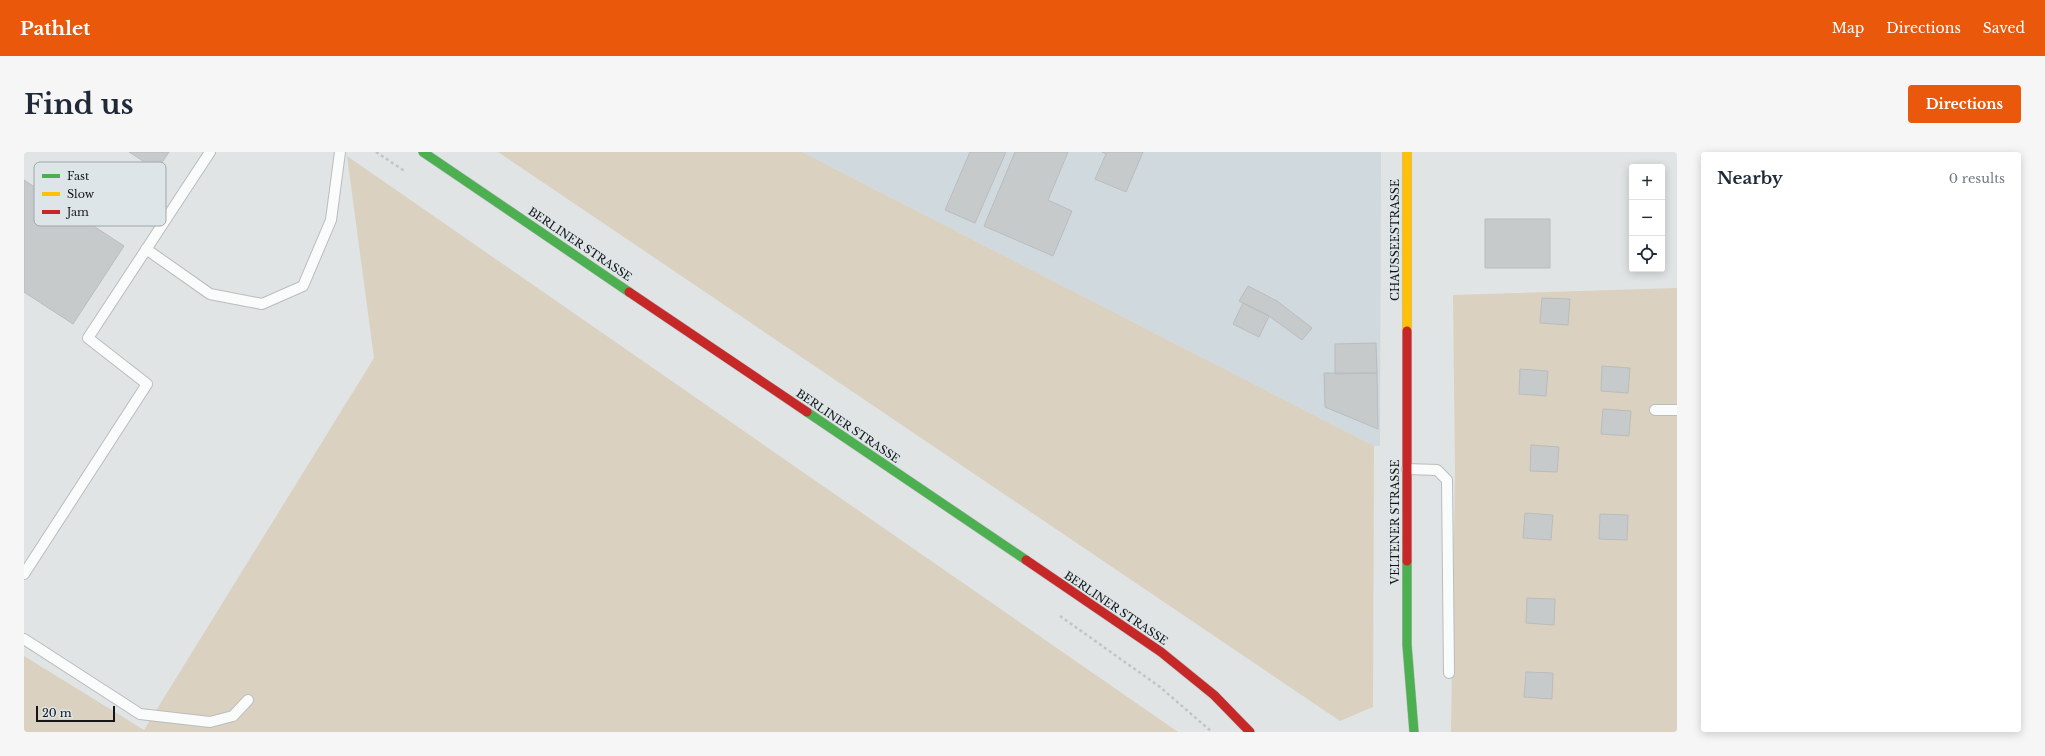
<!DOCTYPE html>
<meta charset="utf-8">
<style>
:root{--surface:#fff;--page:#f6f6f7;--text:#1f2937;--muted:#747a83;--line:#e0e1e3;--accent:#ea580c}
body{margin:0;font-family:"Libre Baskerville",serif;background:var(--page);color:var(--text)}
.controls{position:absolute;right:12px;top:12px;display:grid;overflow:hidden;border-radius:4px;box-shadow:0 2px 10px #0003}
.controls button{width:36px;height:36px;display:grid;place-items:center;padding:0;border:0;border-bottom:1px solid var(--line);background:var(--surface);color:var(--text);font:20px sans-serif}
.scale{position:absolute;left:12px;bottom:10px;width:79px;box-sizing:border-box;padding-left:4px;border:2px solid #131617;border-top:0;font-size:11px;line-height:14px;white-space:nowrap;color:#131617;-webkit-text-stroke:3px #dde5e8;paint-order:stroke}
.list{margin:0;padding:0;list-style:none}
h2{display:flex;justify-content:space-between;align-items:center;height:52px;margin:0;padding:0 16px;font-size:17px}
h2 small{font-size:13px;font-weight:400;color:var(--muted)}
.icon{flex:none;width:22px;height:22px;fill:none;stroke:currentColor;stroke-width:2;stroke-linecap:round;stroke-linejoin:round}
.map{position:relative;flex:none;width:1653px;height:580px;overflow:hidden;border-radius:4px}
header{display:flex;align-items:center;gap:24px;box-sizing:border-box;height:56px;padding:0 20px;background:var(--accent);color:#fff}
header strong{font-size:19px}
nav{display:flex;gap:22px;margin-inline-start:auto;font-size:14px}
.intro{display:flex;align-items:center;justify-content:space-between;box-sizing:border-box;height:96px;padding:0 24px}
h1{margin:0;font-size:28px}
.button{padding:10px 18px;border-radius:4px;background:var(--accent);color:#fff;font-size:14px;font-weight:700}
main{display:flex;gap:24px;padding:0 24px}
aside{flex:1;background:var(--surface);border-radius:4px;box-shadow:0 2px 10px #0003}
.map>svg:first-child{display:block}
.built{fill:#cfd9de}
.green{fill:#dad1c0}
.building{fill:#c7cacb;stroke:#babcbd}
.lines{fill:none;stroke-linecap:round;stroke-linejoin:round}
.lane-casing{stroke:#babcbd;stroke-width:12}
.fast-casing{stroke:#babcbd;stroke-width:10}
.slow-casing{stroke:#babcbd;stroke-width:10}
.jam-casing{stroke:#babcbd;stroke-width:10}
.path{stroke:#c2c4c5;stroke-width:2.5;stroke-dasharray:3 3;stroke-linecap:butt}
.lane{stroke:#fafbfb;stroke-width:10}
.fast{stroke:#4caf50;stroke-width:9}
.slow{stroke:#ffc107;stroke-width:9}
.jam{stroke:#c62828;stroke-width:9}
.labels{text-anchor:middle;stroke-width:3;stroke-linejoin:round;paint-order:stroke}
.street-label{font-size:11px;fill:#131617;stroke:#dde5e8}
.key{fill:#dde5e8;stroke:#a0a7a9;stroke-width:1}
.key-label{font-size:11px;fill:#131617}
</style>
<header>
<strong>Pathlet</strong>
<nav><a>Map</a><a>Directions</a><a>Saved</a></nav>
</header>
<div class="intro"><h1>Find us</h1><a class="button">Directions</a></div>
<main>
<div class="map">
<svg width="1653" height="580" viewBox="0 0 1653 580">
<rect width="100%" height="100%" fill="#e0e4e5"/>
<path class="built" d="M778,0H1357L1356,294H1350Z"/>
<path class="green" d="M474,0H778L1350,294L1349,555L1316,569Z
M323,4L1154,580H0V504L120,578L350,206Z
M1653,136V580H1427L1431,317L1429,143Z"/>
<path class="building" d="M105,0H145L133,18Z
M946,0H982L951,71L921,58Z
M991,0H1044L1024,48L1048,59L1029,104L960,74Z
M1078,0H1119L1102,40L1071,27L1082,2Z
M0,28L100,94L49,172L0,140Z
M1461,67H1526V116H1461Z
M1224,134L1253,149L1288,176L1278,188L1245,164L1215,149Z
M1518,146L1546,147L1544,173L1516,171Z
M1219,151L1245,164L1235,185L1209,172Z
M1352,191L1353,221L1311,222V192Z
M1578,214L1606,216L1604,241L1577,239Z
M1496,217L1524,219L1522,244L1495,242Z
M1300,221H1353L1354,277L1301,255Z
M1579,257L1607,259L1605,284L1577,282Z
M1507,293L1535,295L1533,320L1506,319Z
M1501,361L1529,363L1527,388L1499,386Z
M1576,362L1604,363L1603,388L1575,387Z
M1503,446L1531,447L1530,473L1502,471Z
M1502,520L1529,521L1528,547L1500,545Z"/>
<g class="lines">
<g class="lane-casing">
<path id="lane" d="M122,97L186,142L238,152L279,134L307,68L316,0
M1631,258H1653
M1383,317L1413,318L1423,328L1425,521
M0,422L123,232L64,186L186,0
M0,487L116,562L186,570L209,564L224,548"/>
</g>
<g class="fast-casing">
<path id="fast" d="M399,0L605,140
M783,260L1002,408
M1383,409V493L1390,580"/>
</g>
<g class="slow-casing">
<path id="slow" d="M1383,0V179"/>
</g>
<g class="jam-casing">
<path id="jam" d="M605,140L783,260
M1383,179V409
M1002,408L1137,500L1190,543L1226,580"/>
</g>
<path class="path" d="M352,0L382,20
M1036,464L1136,535L1188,580"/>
<use href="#lane" class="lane"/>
<use href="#fast" class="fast"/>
<use href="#slow" class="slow"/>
<use href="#jam" class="jam"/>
</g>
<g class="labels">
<g class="street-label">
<text transform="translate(1371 88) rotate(-90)" y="4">CHAUSSEESTRASSE</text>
<text transform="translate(556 92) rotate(34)" y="4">BERLINER STRASSE</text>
<text transform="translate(824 274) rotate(34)" y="4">BERLINER STRASSE</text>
<text transform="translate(1371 370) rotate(-90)" y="4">VELTENER STRASSE</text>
<text transform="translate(1092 456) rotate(34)" y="4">BERLINER STRASSE</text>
</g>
</g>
<rect x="10" y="10" width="132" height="64" rx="6" class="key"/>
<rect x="18" y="22" width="18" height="4" fill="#4caf50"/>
<rect x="18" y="40" width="18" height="4" fill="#ffc107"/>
<rect x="18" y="58" width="18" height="4" fill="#c62828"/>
<g class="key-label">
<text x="43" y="28">Fast</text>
<text x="43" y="46">Slow</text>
<text x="43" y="64">Jam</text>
</g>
</svg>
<div class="controls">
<button>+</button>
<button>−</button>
<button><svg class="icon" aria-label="locate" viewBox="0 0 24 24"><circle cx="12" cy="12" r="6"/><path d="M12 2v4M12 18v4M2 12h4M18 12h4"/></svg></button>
</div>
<div class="scale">20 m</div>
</div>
<aside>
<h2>Nearby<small>0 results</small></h2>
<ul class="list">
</ul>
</aside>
</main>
